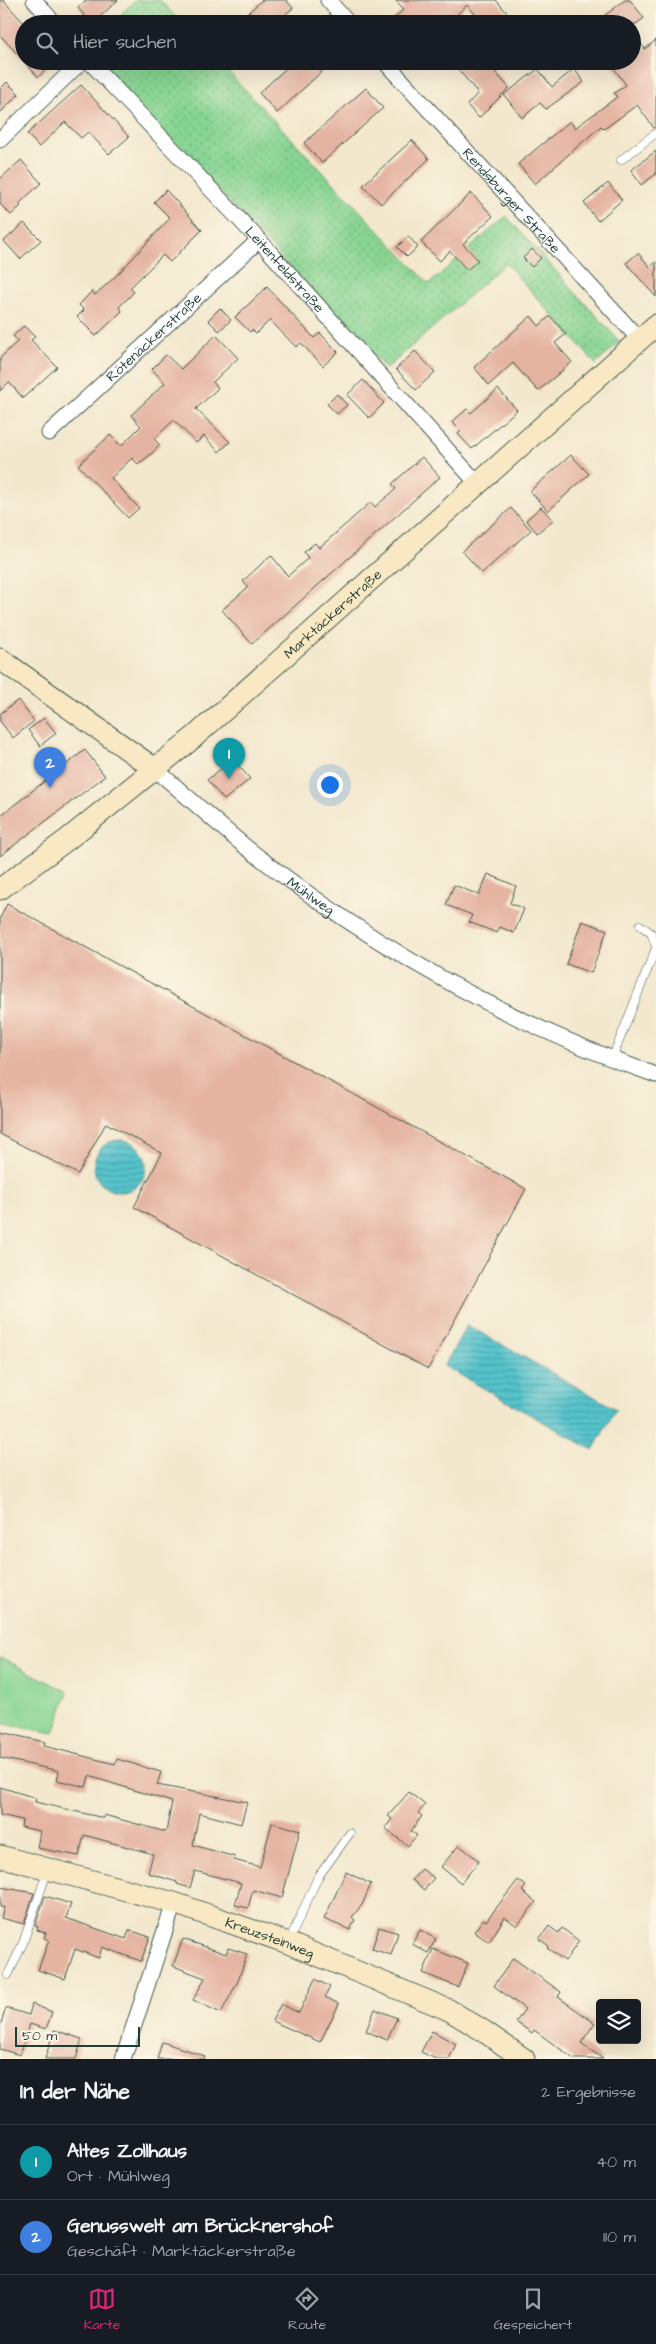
<!DOCTYPE html>
<html lang="de">
<meta charset="utf-8">
<style>
:root{--surface:#171b24;--page:#20242c;--text:#f1f3f6;--muted:#9ea1a6;--line:#363941;--accent:#db2777}
body{margin:0;font-family:"Architects Daughter",sans-serif;background:var(--page);color:var(--text)}
.controls{position:absolute;right:15px;bottom:15px;display:grid;overflow:hidden;border-radius:5px;box-shadow:0 5px 20px #0002}
.controls button{width:45px;height:45px;display:grid;place-items:center;padding:0;border:0;border-bottom:1px solid var(--line);background:var(--surface);color:var(--text);font:25px sans-serif}
.scale{position:absolute;left:15px;bottom:12px;width:125px;box-sizing:border-box;padding-left:5px;border:2px solid #1f3d34;border-top:0;font-size:14px;line-height:18px;white-space:nowrap;color:#1f3d34;-webkit-text-stroke:4px #fcf5e5;paint-order:stroke}
.you{position:absolute;left:329px;top:784px;width:18px;height:18px;margin:-12px;border:4px solid #fff;border-radius:50%;background:#1a73e8;box-shadow:0 0 0 8px #1a73e833}
.badge{display:grid;place-items:center;width:32px;height:32px;border-radius:50%;background:var(--accent);color:#fff;font-size:16px;font-weight:700}
.pin{position:absolute;translate:-50% -41px;filter:drop-shadow(0 1px 2px #0008)}
.pin::after{content:'';position:absolute;top:26px;width:18px;height:15px;background:inherit;clip-path:polygon(0 0,100% 0,50% 100%)}
.list{margin:0;padding:0;list-style:none}
h2{display:flex;justify-content:space-between;align-items:center;height:65px;margin:0;padding:0 20px;font-size:21px}
h2 small{font-size:16px;font-weight:400;color:var(--muted)}
.list li{display:grid;grid-template-columns:32px 1fr auto;gap:15px;align-items:center;box-sizing:border-box;height:75px;padding:0 20px;border-top:1px solid var(--line)}
.list b{display:block;font-size:19px;white-space:nowrap}
.list p{margin:0;font-size:16px;white-space:nowrap;color:var(--muted)}
.list em{font-size:16px;font-style:normal;color:var(--muted)}
.icon{flex:none;width:28px;height:28px;fill:none;stroke:currentColor;stroke-width:2;stroke-linecap:round;stroke-linejoin:round}
.map{position:relative;flex:none;width:656px;height:2059px;overflow:hidden}
.search{position:absolute;background:var(--surface);box-shadow:0 5px 20px #0002;left:15px;right:15px;top:15px;height:55px;display:flex;align-items:center;gap:12px;box-sizing:border-box;padding:0 18px;border-radius:28px;color:var(--muted);font-size:19px}
.sheet{height:215px;background:var(--surface)}
nav{display:flex;justify-content:space-around;align-items:center;box-sizing:border-box;height:70px;border-top:1px solid var(--line);background:var(--surface);font-size:14px;color:var(--muted)}
nav a{display:grid;justify-items:center;gap:2px}
nav .on{color:var(--accent)}
.map>svg:first-child{display:block}
.green{fill:#87d492;stroke:#538863}
.garden{fill:url(#garden-dots);stroke:#538863}
.water{fill:url(#water-rules);stroke:#3a8080}
.building{fill:#e5b3a1}
.lines{fill:none;stroke-linecap:round;stroke-linejoin:round}
.lane-casing{stroke:#3f574b;stroke-width:9}
.street-casing{stroke:#3f574b;stroke-width:17}
.secondary-casing{stroke:#3f574b;stroke-width:23}
.lane{stroke:#fff;stroke-width:8}
.street{stroke:#fff;stroke-width:15}
.secondary{stroke:#f8e8c3;stroke-width:21}
.labels{text-anchor:middle;stroke-width:5;stroke-linejoin:round;paint-order:stroke}
.street-label{font-size:14px;fill:#1f3d34;stroke:#fcf5e5}
</style>
<div class="map">
<svg width="656" height="2059" viewBox="0 0 656 2059">
<defs>
<pattern id="garden-dots" width="8" height="8" patternUnits="userSpaceOnUse" patternTransform="scale(1.25)"><rect width="8" height="8" fill="#87d492"/><path d="M2 2h.1M6 6h.1" fill="none" stroke="#6ead78" stroke-width="1.8" stroke-linecap="round"/></pattern>
<pattern id="water-rules" width="6" height="5" patternUnits="userSpaceOnUse" patternTransform="scale(1.25)"><rect width="6" height="5" fill="#56c3cc"/><path d="M0 2.5h6" fill="none" stroke="#47a0a6"/></pattern>
</defs>
<rect width="100%" height="100%" fill="#fcf5e5"/>
<filter id="ink" filterUnits="userSpaceOnUse"><feTurbulence type="fractalNoise" baseFrequency=".02" numOctaves="2"/><feDisplacementMap in="SourceGraphic" scale="10" xChannelSelector="R" yChannelSelector="G"/><feConvolveMatrix kernelMatrix="1 2 1 2 8 2 1 2 1" color-interpolation-filters="sRGB"/></filter>
<filter id="wash" filterUnits="userSpaceOnUse"><feTurbulence type="fractalNoise" baseFrequency=".0096" numOctaves="4" result="noise"/><feDisplacementMap in="SourceGraphic" scale="20" xChannelSelector="R" yChannelSelector="G"/><feGaussianBlur stdDeviation="1.12" result="paint"/><feColorMatrix in="noise" values="0 0 0 0 0 0 0 0 0 0 0 0 0 0 0 0 0 1.4 0 .05"/><feComposite in="paint" operator="in"/></filter>
<g filter="url(#wash)">
<rect width="100%" height="100%" fill="#f3e8ce"/>
<path class="green" d="M0,1657L68,1692L54,1733L0,1723Z"/>
<path class="garden" d="M136,0H160L182,24H110Z
M97,61H218L429,284L506,216L620,342L596,364L506,263L386,369Z"/>
<path class="water" d="M94 1166a26 26 0 1 1 52 0a26 26 0 1 1-52 0Z
M467,1325L616,1409L593,1450L444,1366Z"/>
<g id="blocks">
<path class="building" d="M0,0H3L24,23V61L0,35Z
M87,0H118L92,24L78,8Z
M262,0H286L293,8L274,24H236Z
M395,0H496L509,15L499,24H484L467,5L447,24H388L404,9Z
M625,0H630L644,18L636,24H610L604,16Z
M632,32L645,49L656,40V127L654,128L637,105L604,129L601,126L535,184L518,164L570,121L575,128L617,97L614,93L626,85L609,61H632Z
M24,61H55L38,77Z
M294,61H333L277,113L259,93Z
M451,61H486L509,88L479,118L467,105L478,93Z
M538,69L552,87L574,69L584,82L546,109L540,103L522,118L504,95Z
M7,82L19,94L0,113V89Z
M81,85L129,137L109,154L88,132L81,138L65,122L39,147L27,134Z
M366,88L383,108L322,163L304,143Z
M412,140L429,159L381,204L363,185Z
M656,151V174L641,185L631,170Z
M21,160L41,183L19,204L21,206L11,215L0,204V179Z
M608,183L622,200L598,221L584,203Z
M166,190L202,230L170,262L163,255L130,288L134,292L119,307L122,311L96,336L77,317L84,310L79,305L92,291L95,295L117,275L170,218L154,202Z
M471,193L493,216L463,244L478,260L467,270L450,251L440,261L421,242Z
M24,223L41,240L20,259L4,241Z
M408,236L418,247L407,257L397,247Z
M532,249L541,258L532,267L523,258Z
M638,253L650,267L656,262V297L626,263Z
M267,287L314,338L320,333L338,352L323,366L301,343L296,347L270,320L256,334L252,330L250,332L235,317Z
M220,308L231,320L219,331L208,320Z
M531,316L539,326L550,316L566,334L555,343L572,362L538,391L513,363L489,385L474,367Z
M24,326L35,337L31,340L57,367L23,398L9,382L0,391V358L18,341L13,336Z
M216,335L238,358L213,382L218,388L196,409L230,442L219,452L204,436L196,443L174,420L154,439L160,445L149,456L138,464L132,458L111,478L139,508L128,518L78,465L110,435L121,446L141,426L131,415L165,383L152,369L166,355L181,369Z
M415,351L435,372L416,390L396,369Z
M363,380L384,403L369,418L347,395Z
M498,389L517,410L472,449L458,434L461,431L452,422L467,409L471,413Z
M337,394L347,405L337,414L327,404Z
M571,455L589,474L548,511L530,491Z
M422,457L440,477L252,644L222,610L248,587L243,581L271,555L288,576L308,558L304,552L315,543L319,548L371,502L375,507L396,489L392,484Z
M541,507L553,520L537,533L526,520Z
M511,508L531,530L482,573L462,551Z
M18,700L34,721L13,738L0,721V714Z
M44,718L56,733L40,746L28,730Z
M85,750L105,776L0,856V816Z
M233,759L250,779L224,800L207,780Z
M488,874L516,886L510,903L524,909L514,933L500,927L497,933L469,922L472,915L446,905L454,885L479,895Z
M7,904L526,1189L428,1369L134,1207L162,1153L106,1123L78,1174L0,1134V918Z
M582,921L607,930L591,973L566,964Z
M0,1732L45,1742L44,1746L115,1764L117,1759L161,1772L157,1785L247,1802L241,1824L199,1813L193,1845L235,1857L234,1860L260,1867L272,1823L300,1830L282,1898L253,1890L248,1908L235,1905L241,1883L195,1871L190,1888L177,1884V1882L148,1873L153,1854L84,1835L79,1856L37,1848L40,1831L21,1827L22,1820L0,1815V1787L36,1798L35,1802L104,1818V1815L166,1832L172,1802L89,1776L86,1787L57,1780L59,1771L0,1758Z
M409,1792L425,1805L418,1813L422,1816L411,1831L417,1835L408,1846L385,1828L392,1819L388,1816Z
M459,1845L479,1861L461,1883L441,1867Z
M422,1869L434,1878L424,1890L412,1880Z
M346,1872L371,1884L362,1905L352,1917L355,1920L350,1930L324,1919Z
M518,1880L526,1886L522,1891L536,1902L517,1926L505,1917L489,1942L474,1932L483,1919L486,1921Z
M0,1887L34,1893L24,1924L1,1918L4,1907H0Z
M45,1896L71,1904L66,1918L126,1939L129,1930L150,1937L141,1961L102,1947L99,1958L75,1949L65,1979L38,1970L49,1940L44,1938L46,1933L37,1930L38,1927L35,1926Z
M549,1926L558,1933L562,1928L579,1941L565,1961L547,1948L549,1946L539,1939Z
M379,1927L398,1933L391,1955L372,1949Z
M420,1930L436,1939L428,1953L412,1944Z
M183,1939L226,1954L228,1948L247,1954L238,1981L221,2013L193,2000L205,1978L173,1966Z
M433,1949L468,1963L458,1987L423,1973Z
M513,1958L561,1992L558,1997L595,2023L581,2043L603,2059H574L534,2030L532,2033L516,2022L525,2009L494,1986Z
M315,1979L330,1987L325,1997L339,2004L320,2042L272,2021L281,2004L299,2013Z
M32,2004L52,2012L46,2029L30,2024L20,2055L0,2049V2026L6,2008L29,2015Z
M375,2009L397,2018L387,2040L366,2031Z
M54,2030L82,2039L76,2059H45Z
M432,2031L456,2044L449,2059H436L421,2052Z
M162,2042L205,2056L204,2059H157Z"/>
</g>
</g>
<g filter="url(#ink)">
<use href="#blocks" fill-opacity="0" stroke="#3f574b" stroke-width="1"/>
<g class="lines">
<g class="lane-casing">
<path id="lane" d="M621,160L656,133
M640,925L651,933L656,946
M612,1059L656,948
M289,1941L318,1877L350,1833
M8,1975L23,1943L48,1869"/>
</g>
<g class="street-casing">
<g id="street">
<path d="M34,0L55,24"/>
<path d="M328,0L349,24"/>
<path id="s1" d="M89,61L259,240L477,483"/>
<path id="s2" d="M384,61L639,339"/>
<path d="M0,140L82,61"/>
<path id="s3" d="M49,433L259,240"/>
<path id="s4" d="M155,769C186,795 216,823 247,848C372,946 507,1023 656,1075"/>
<path d="M123,2059L174,1903"/>
</g>
</g>
<g class="secondary-casing">
<g id="secondary">
<path d="M0,659L155,769"/>
<path id="s5" d="M0,889L68,839L193,738L656,325"/>
<path id="s6" d="M0,1856L174,1903L288,1943L449,2010L482,2030L524,2059"/>
</g>
</g>
<use href="#lane" class="lane"/>
<use href="#street" class="street"/>
<use href="#secondary" class="secondary"/>
</g>
</g>
<g class="labels">
<g class="street-label">
<text dy="5" stroke="none"><textPath href="#s2" startOffset="189">Rendsburger Straße</textPath></text>
<text dy="5" stroke="none"><textPath href="#s1" startOffset="286">Leitenfeldstraße</textPath></text>
<text dy="5" stroke="none"><textPath href="#s3" startOffset="142">Rötenäckerstraße</textPath></text>
<text dy="5" stroke="none"><textPath href="#s5" startOffset="432">Marktäckerstraße</textPath></text>
<text dy="5" stroke="none"><textPath href="#s4" startOffset="201">Mühlweg</textPath></text>
<text dy="5" stroke="none"><textPath href="#s6" startOffset="282">Kreuzsteinweg</textPath></text>
</g>
</g>
</svg>
<div class="controls">
<button><svg class="icon" aria-label="layers" viewBox="0 0 24 24"><path d="M12 4l9 5-9 5-9-5zM3 14l9 5 9-5"/></svg></button>
</div>
<div class="scale">50 m</div>
<div class="you"></div>
<div class="pin badge" style="left:229px;top:779px;background:#0f9aa8">1</div>
<div class="pin badge" style="left:50px;top:788px;background:#3f7fe0">2</div>
<div class="search"><svg class="icon" aria-label="search" viewBox="0 0 24 24"><circle cx="10" cy="10" r="6"/><path d="M15 15l6 6"/></svg>Hier suchen</div>
</div>
<section class="sheet">
<h2>In der Nähe<small>2 Ergebnisse</small></h2>
<ul class="list">
<li><span class="badge" style="background:#0f9aa8">1</span><div><b>Altes Zollhaus</b><p>Ort · Mühlweg</p></div><em>40 m</em></li>
<li><span class="badge" style="background:#3f7fe0">2</span><div><b>Genusswelt am Brücknershof</b><p>Geschäft · Marktäckerstraße</p></div><em>110 m</em></li>
</ul>
</section>
<nav>
<a class="on"><svg class="icon" aria-label="map" viewBox="0 0 24 24"><path d="M3 6l6-2 6 2 6-2v14l-6 2-6-2-6 2zM9 4v14M15 6v14"/></svg>Karte</a>
<a><svg class="icon" aria-label="directions" viewBox="0 0 24 24"><path d="M12 3l9 9-9 9-9-9zM9 14v-3h6M13 9l2 2-2 2"/></svg>Route</a>
<a><svg class="icon" aria-label="saved" viewBox="0 0 24 24"><path d="M7 4h10v16l-5-4-5 4z"/></svg>Gespeichert</a>
</nav>
